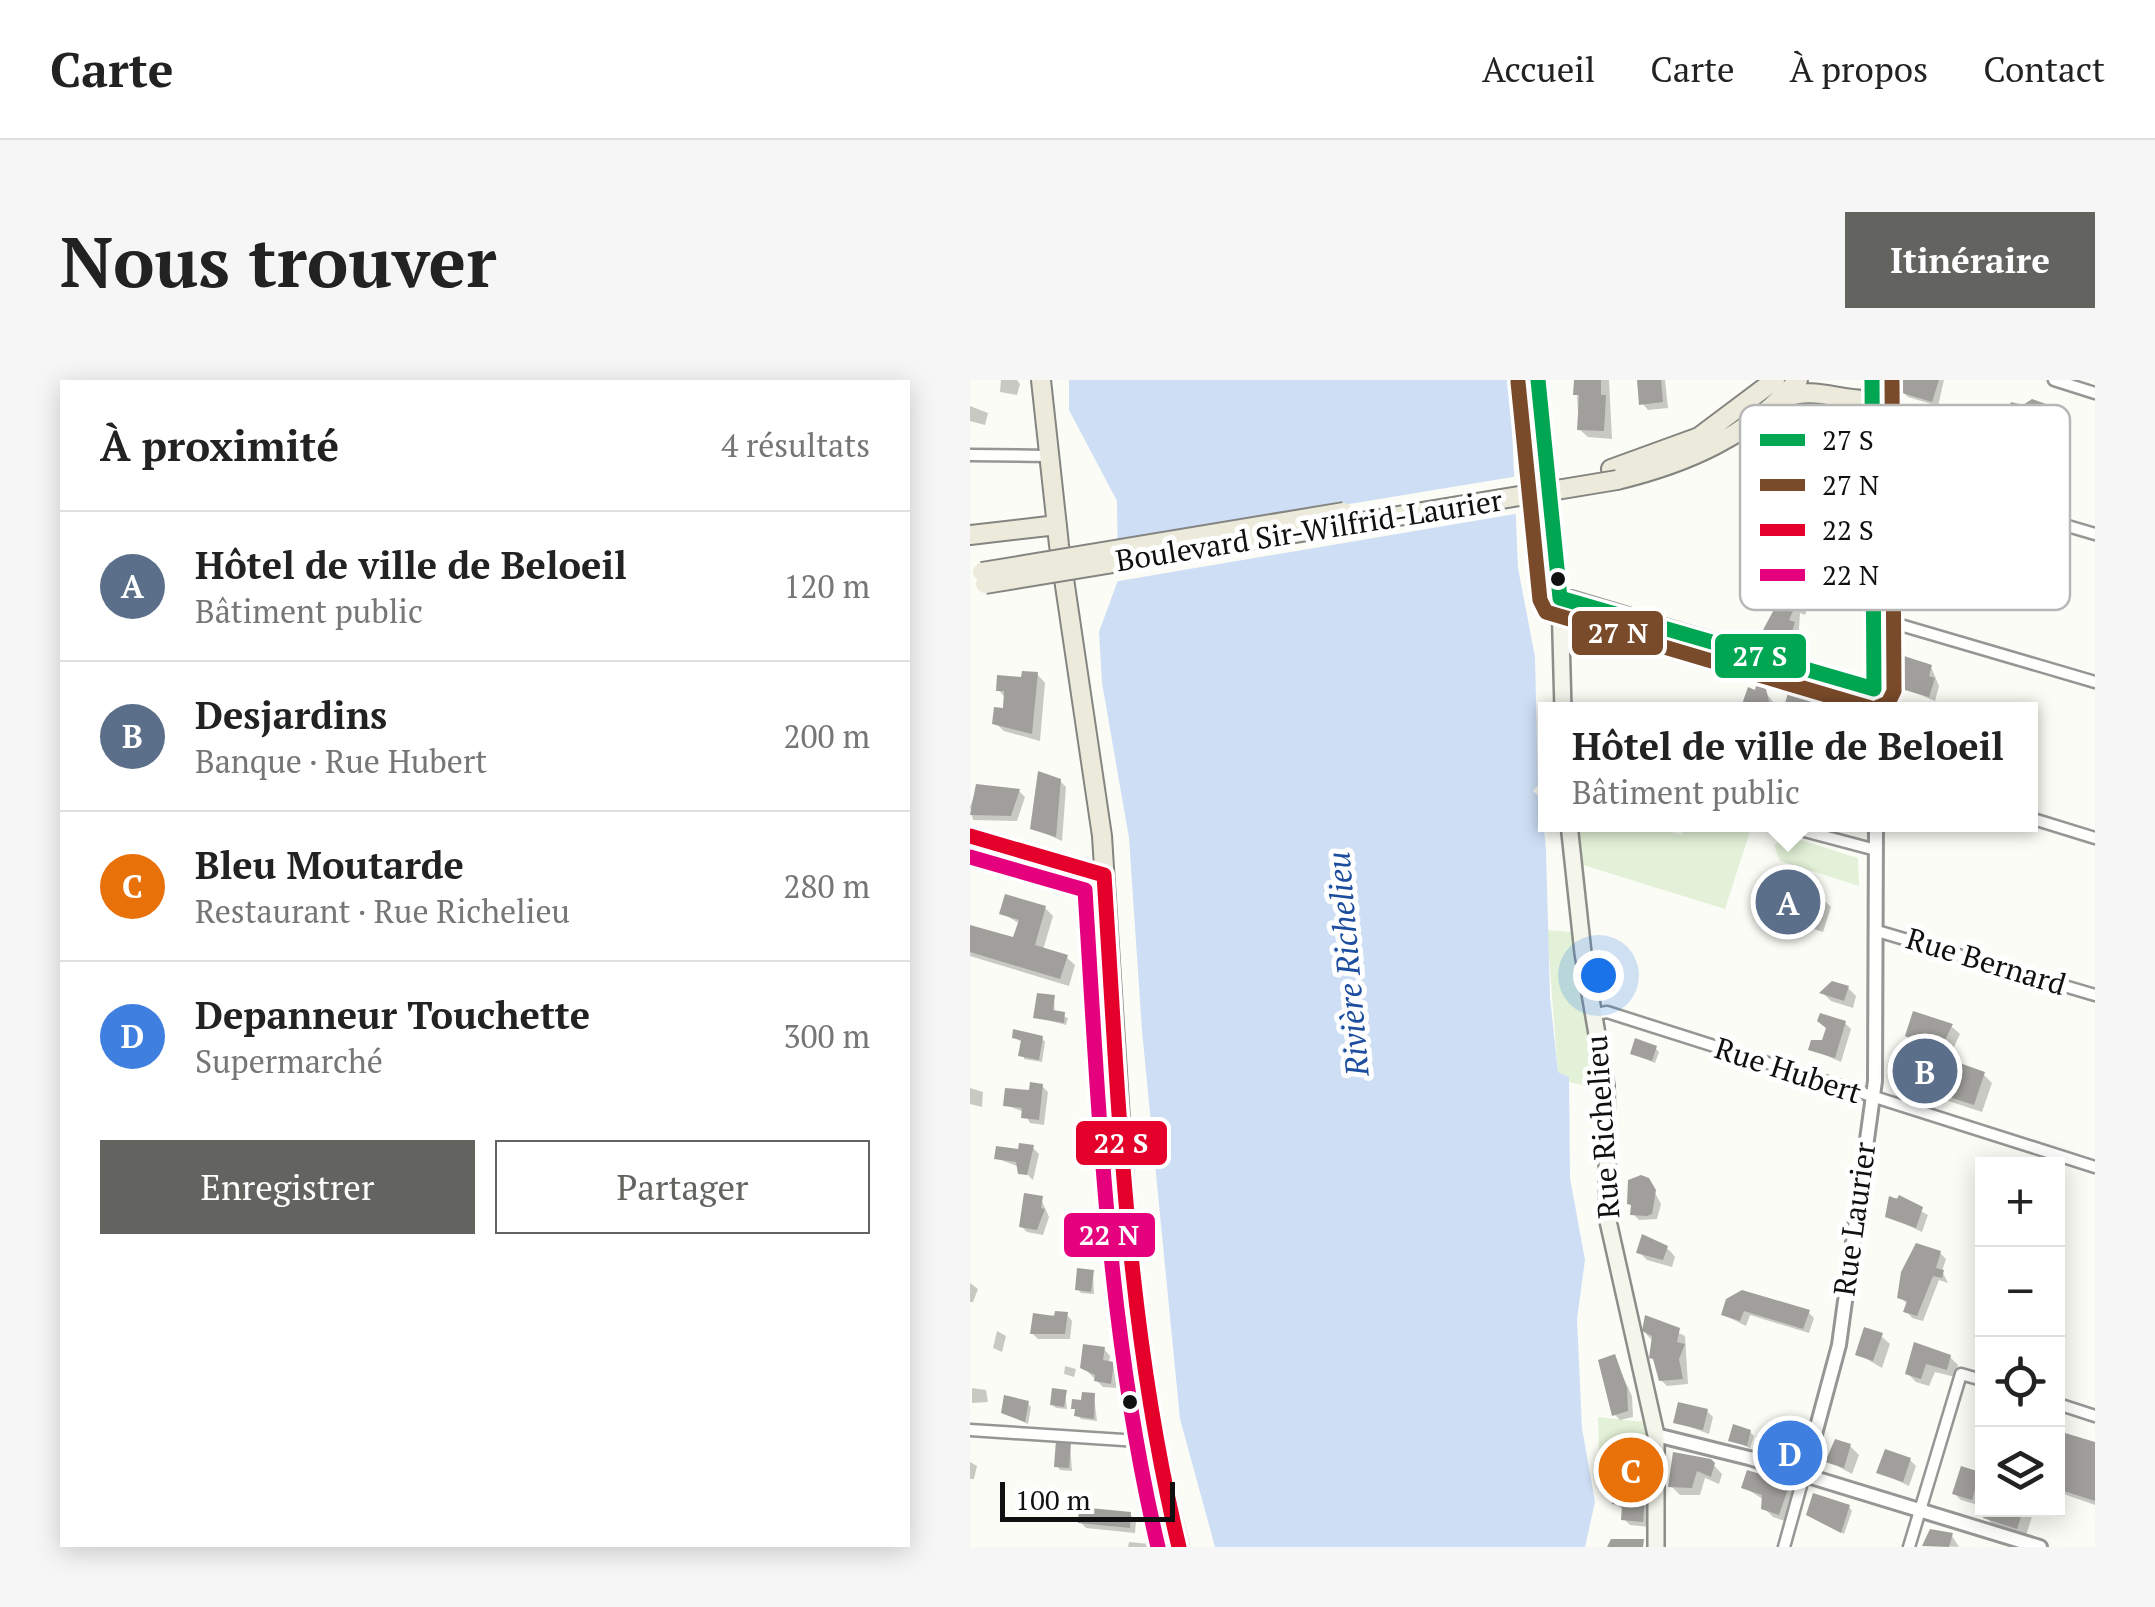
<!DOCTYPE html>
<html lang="fr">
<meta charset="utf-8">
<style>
:root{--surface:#fff;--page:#f6f6f6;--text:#222;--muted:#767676;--line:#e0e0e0;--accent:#636360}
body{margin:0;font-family:"PT Serif",serif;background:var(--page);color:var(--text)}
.controls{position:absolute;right:30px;bottom:30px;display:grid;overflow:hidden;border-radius:0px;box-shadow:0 5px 25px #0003}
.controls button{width:90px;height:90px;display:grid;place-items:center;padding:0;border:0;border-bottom:2px solid var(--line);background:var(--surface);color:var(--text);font:50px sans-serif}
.scale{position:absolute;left:30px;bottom:25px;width:175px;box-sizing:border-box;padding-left:10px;border:5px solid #101010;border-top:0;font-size:28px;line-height:35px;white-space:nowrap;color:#101010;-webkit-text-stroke:8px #fff;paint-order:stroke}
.you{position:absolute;left:628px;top:595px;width:35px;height:35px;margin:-25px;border:8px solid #fff;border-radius:50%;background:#1a73e8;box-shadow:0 0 0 15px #1a73e833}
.badge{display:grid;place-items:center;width:65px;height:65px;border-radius:50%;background:var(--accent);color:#fff;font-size:32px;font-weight:700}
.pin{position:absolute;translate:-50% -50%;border:5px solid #fff;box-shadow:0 2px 10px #0006}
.popup{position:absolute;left:568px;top:322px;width:500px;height:130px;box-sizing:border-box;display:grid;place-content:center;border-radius:0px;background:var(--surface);filter:drop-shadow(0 2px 8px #0005);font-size:32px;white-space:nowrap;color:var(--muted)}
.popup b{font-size:38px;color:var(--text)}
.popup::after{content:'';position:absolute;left:50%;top:100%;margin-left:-20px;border:20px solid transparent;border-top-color:var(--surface)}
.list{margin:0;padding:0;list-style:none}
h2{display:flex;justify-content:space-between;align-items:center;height:130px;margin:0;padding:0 40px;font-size:42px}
h2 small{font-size:32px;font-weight:400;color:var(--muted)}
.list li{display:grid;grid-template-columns:65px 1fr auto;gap:30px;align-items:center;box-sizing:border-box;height:150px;padding:0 40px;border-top:2px solid var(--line)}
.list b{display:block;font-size:38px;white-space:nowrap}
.list p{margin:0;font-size:32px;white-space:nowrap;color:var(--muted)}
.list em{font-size:32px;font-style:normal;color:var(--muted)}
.actions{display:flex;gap:20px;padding:30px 40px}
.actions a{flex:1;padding:22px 0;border:2px solid var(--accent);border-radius:0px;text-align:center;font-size:35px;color:var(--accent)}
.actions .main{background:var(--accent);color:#fff}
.icon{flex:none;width:55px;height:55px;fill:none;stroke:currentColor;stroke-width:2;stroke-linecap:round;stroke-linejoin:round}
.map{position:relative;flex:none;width:1125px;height:1167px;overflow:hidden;border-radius:0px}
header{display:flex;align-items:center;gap:60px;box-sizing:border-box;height:140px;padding:0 50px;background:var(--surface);border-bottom:2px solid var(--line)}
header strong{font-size:48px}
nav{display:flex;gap:55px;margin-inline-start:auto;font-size:35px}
.intro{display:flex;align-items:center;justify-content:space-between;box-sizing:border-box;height:240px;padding:0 60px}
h1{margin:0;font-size:70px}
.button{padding:25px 45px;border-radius:0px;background:var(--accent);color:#fff;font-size:35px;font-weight:700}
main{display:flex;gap:60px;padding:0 60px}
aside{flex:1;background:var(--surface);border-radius:0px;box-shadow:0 5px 25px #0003}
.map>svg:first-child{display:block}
.green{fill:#e2f1d7}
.water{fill:#cedff5}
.pier{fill:#fcfcf6}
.shadow{fill:#0003}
.building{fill:#a09f9b}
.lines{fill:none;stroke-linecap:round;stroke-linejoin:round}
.minor-casing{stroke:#969694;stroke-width:15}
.tertiary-casing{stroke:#969694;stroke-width:18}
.secondary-casing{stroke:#8d8d8a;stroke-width:20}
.primary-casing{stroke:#848481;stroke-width:22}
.minor{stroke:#fffffe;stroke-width:10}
.tertiary{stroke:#fffffe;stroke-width:12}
.secondary{stroke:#f4f5eb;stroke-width:15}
.primary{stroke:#ecebdb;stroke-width:18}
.primary-bridge-casing{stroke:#848481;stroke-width:22;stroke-linecap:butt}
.primary-bridge{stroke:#ecebdb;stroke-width:18}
.bus-1-casing{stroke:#fff;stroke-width:22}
.bus-2-casing{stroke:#fff;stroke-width:22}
.bus-3-casing{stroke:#fff;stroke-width:22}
.bus-4-casing{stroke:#fff;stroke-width:22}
.bus-1{stroke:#00a651;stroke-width:15}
.bus-2{stroke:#7a4b2a;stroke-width:15}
.bus-3{stroke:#e4002b;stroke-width:15}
.bus-4{stroke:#e5007d;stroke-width:15}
.bus-dot{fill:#101010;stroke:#fff;stroke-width:4}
.labels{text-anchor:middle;stroke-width:10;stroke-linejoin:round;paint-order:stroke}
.street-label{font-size:30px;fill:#101010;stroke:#fff}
.water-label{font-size:32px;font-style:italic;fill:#1d4d9e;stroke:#fff}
.key{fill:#fff;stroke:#b7b7b7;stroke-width:2.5}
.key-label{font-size:28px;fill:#101010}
.line-badge{stroke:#fff;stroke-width:4}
.badge-label{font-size:28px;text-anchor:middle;font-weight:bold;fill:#fff}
</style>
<header>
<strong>Carte</strong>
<nav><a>Accueil</a><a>Carte</a><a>À propos</a><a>Contact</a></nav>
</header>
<div class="intro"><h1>Nous trouver</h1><a class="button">Itinéraire</a></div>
<main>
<aside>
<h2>À proximité<small>4 résultats</small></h2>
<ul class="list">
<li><span class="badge" style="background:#5c6f8a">A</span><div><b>Hôtel de ville de Beloeil</b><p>Bâtiment public</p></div><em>120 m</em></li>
<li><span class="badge" style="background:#5c6f8a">B</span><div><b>Desjardins</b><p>Banque · Rue Hubert</p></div><em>200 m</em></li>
<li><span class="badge" style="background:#e8710a">C</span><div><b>Bleu Moutarde</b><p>Restaurant · Rue Richelieu</p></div><em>280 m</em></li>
<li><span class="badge" style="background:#3f7fe0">D</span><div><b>Depanneur Touchette</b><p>Supermarché</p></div><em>300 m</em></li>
</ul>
<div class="actions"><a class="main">Enregistrer</a><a>Partager</a></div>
</aside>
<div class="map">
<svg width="1125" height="1167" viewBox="0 0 1125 1167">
<rect width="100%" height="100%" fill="#fcfcf6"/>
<path class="green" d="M609,445H679L711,455L715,445H779L781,448L755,529L613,485Z
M818,456L888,478L889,506L810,481L804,465Z
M577,550L601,552L627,708L599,702V697L588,692Z
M628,1037L675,1042L678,1077L629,1071Z"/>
<path class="water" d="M99,0H540L548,188L565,277L568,405L563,411L571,418L576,470L580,617L588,692L599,697L600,798L615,880L607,939L612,1048L625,1122L615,1167H245L210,1039L172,651L159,458L132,303L129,252L148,200L147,121L99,30Z"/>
<path class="pier" d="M549,96L551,133L143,202V163Z"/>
<path class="shadow" d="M31,0H47L50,4L47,15L30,12Z
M606,0H639L642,59L618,57L609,49Z
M670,0H695L698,28L678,30L672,23Z
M936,0H974L968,26L938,17L932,11Z
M0,26L18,33L15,45L0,41Z
M1075,26L1083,34L1073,67L1044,57L1035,48Z
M958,37L967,46L957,76L939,71L930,62Z
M839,51L845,57L842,65L869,78L866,91L834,79L833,85L827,83L820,77Z
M866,112L874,121L867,145L809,127L806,137L779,122Z
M867,163L868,180L846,171Z
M808,209L830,215L839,224L835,235L830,233L828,265L805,258L796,250L810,224L805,220Z
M961,287L969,306L965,321L931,307Z
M67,294L75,303L70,361L34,351L25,343L35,331L36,318L28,310Z
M795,311L809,330L774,326Z
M90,401L96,407L92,461L63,448Z
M7,407L49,411L55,417L47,441L3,440L0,427Z
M852,518L861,527L853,552L794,533L785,525Z
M75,528L83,536L73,570L96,577L105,585L99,606L0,576V547L45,560L50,544L32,533Z
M878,608L886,616L883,628L861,621L853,613Z
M84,618L85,633L98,638L96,645L66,637Z
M875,643L881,649L871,682L841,669Z
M981,646L990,654L978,680L985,688L1013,694L1022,703L1012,732L942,709L933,701L944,662L938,656Z
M44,658H72L75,662L72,682L54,679L53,662Z
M685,668L689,672L685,683L663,674Z
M72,706L78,712L74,745L60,743L54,732L35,725Z
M0,708L13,712L12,727L0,724Z
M63,768L69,774L63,800L49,787L26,778Z
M678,800L691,824L687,839L669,840L663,834Z
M928,818L958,835L952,852L918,836L921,819Z
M71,819L79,837L73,855L57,852L51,846Z
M674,857L691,863L701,872L705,877L702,887L677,880L669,872Z
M970,873L976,879L972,891L978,903L969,900L953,941L942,938L936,931L938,924L929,917Z
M123,892L124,914L111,913L108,909Z
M0,903L8,909L3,922H0Z
M758,921L838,932L844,938L839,953L780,935L776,946L754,935Z
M97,935L102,941L100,959H68L62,953L65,936Z
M678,938L715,956L718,1004L697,1006L691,1000L682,960L676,954Z
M27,951L36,956L32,972L23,968Z
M911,956L920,964L912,988L888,974Z
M946,965L980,977L988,985L985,997L965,992L959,1006L946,1002L937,993Z
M134,969L140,976L139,984L149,990L146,1008L133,1007L113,987Z
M644,977L662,1016L663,1037L650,1040L644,1034Z
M95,986L106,989L104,997L94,994Z
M2,1008L16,1010L18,1022L2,1023Z
M95,1012L97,1029L86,1028L82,1024Z
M124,1016L127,1041L111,1039L107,1035L113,1023Z
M58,1024L61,1027L58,1044L33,1032Z
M737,1031L743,1037L739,1054L706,1042Z
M780,1052L784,1056L780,1068L761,1060Z
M1097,1056L1125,1065V1125L1088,1112V1084Z
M100,1064L102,1091L90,1090L87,1086Z
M880,1066L889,1075L882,1094L858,1081Z
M829,1068L837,1076L834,1085L818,1082L809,1074Z
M940,1080L946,1086L939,1106L909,1092Z
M740,1081L752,1094L749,1104L735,1098L730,1115H710L701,1106Z
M0,1082L7,1086L4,1099H0Z
M1009,1094L1012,1109L1008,1125L991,1120L985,1114Z
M819,1105L827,1114L818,1142L803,1137L794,1128V1120L774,1107Z
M665,1112L680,1130L679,1147L660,1145L654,1139V1130L644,1123Z
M879,1127L882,1131L874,1154L843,1138Z
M1019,1130H1059L1063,1133L1056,1156L1025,1146L1016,1138Z
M160,1134L166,1141L165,1153L116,1148L110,1142Z
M982,1156L989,1167L955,1165Z
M159,1162L180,1164L183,1167H158Z"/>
<path class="building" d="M604,0H631V15H636L634,51L607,50L609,15H603Z
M667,0H691L693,22L669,25Z
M932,0H969L962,22L929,12Z
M1062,19L1076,24L1065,60L1033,49L1041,22L1053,25Z
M939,26L959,35L949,69L928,63Z
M823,44L840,48L836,61L865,69L860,87L828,75L827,80L818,78L819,72L815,71Z
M796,88L867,110L858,138L800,120L797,130L776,123L784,95Z
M847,155L869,161L865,178L844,172Z
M806,206L831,213L819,240L825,242L820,258L793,250L808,222L802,220Z
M934,276L962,285L959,296L965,298L959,317L928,308Z
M52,291L68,292L62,354L22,344L24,327L33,328L34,311H26L27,295L51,297Z
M786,306L796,309L801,330L771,327L778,307L785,310Z
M818,313L842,321L839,330H813Z
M68,391L91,399L86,457L60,449Z
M6,404L50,409L41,436L0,435Z
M800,499L854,516L845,545L782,525L790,501L798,504Z
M35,514L76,526L65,565L98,575L90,599L0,572V545L43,557L49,540L29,534Z
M862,601L879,606L874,621L849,613Z
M67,613L85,615L83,630L95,632L94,643L63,638Z
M943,631L983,644L969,672L975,674L968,699L978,703L984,681L1015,692L1004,725L930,701L942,659L935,656Z
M850,633L876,641L865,678L838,670L841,660H852L856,648L847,641Z
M43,649L73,656L69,680L48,676L51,660L42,658Z
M665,658L687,666L682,681L660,674Z
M60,702L73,704L69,740L51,738L52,728L33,726L35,708L59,710Z
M49,763L64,765L57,795L48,794L46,782L24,779L26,766L48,769Z
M671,795L679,798L686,810L682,834L677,836L660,835L661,825L657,824L658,800Z
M54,813L73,816L71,828L75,829L67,850L49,847Z
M929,815L953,827L946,848L915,837L919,816L927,819Z
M672,854L698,866L693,880L666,873Z
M946,863L971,871L966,888L974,890L972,898L963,896L947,936L933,932L937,921L927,918L931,892Z
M107,888L124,890L121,912L105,910Z
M772,910L840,930L833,949L774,931L770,941L751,935L756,919Z
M85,931L98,932L95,954H60L63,933L84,936Z
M675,935L710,948L707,962L715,964L709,979L713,999L689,1001L683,979L679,978L682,956L672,951Z
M894,947L913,953L903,981L885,975Z
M944,962L981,975L977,990L956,984L951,999L935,994Z
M113,964L135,967L133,980L144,982L141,1004L124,1001L125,995L110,988Z
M645,974L657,1008L658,1031L642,1036L628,980Z
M82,1008L97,1010L94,1027L80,1025Z
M112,1012L125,1013L124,1039L104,1036L105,1029H101L102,1019L111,1020Z
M34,1015L59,1021L55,1042L31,1033Z
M708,1022L738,1029L733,1050L703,1043Z
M763,1044L781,1050L777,1066L758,1061Z
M1095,1053L1125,1062V1121L1088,1109V1076Z
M811,1059L830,1065L825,1081L806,1074Z
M865,1059L881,1064L874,1088L855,1082Z
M86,1060L101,1062L99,1088L84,1087Z
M915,1069L941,1078L933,1102L906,1093Z
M703,1072L741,1079L745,1083L741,1097L727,1091L722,1108L698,1107Z
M991,1086L1010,1092L1002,1120L982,1114Z
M777,1090L820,1103L809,1135L791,1129L792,1115L771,1108Z
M643,1108L666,1110L665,1118L675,1121L673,1142L651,1140L652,1125L642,1124Z
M843,1113L880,1125L871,1153L836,1135Z
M109,1127L161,1132L160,1148L108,1143Z
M1016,1130H1053L1047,1149L1013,1138Z
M960,1149L983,1153L979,1167L952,1166Z
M641,1159H674L673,1167H637Z"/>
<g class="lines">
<g class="minor-casing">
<path id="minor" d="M1084,0L1125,13
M0,75L79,76
M900,88L1125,154
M903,237L1125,302
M1060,438L1125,458
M808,444L906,470
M907,551L1125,615
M625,634L637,632L1125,787
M1088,1024L1125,1036
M0,1050L184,1062
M814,1167L834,1095
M939,1167L991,994L1012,1000"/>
</g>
<g class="tertiary-casing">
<path id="tertiary" d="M902,0L904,330
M590,218H602L904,309
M0,456L134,495
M686,1055L779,1078L1070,1167
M834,1095L869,965L905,701L906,444"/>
</g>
<g class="secondary-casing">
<path id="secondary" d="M568,0L590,218L593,330
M599,444L613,573L636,706L638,841L686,1055V1167"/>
</g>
<g class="primary-casing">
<path id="primary" d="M71,0L89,165L132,456L160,897L184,1062L209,1167
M814,18C844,6 869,21 901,20
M641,89L729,57L805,0
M647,100C717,83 780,56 828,0
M0,155L87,145"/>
</g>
<use href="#minor" class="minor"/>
<use href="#tertiary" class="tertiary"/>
<use href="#secondary" class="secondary"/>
<use href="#primary" class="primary"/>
<g class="primary-bridge-casing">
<path id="primary-bridge" d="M12,192L374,132
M15,204L647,100"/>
</g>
<use href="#primary-bridge" class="primary-bridge"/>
<g class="bus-1-casing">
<path id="bus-1" d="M568,0L590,218L904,309L902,0"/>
</g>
<g class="bus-2-casing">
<path id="bus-2" d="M548,2L570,220L576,232L904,329L918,323L924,311L922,0"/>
</g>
<g class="bus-3-casing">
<path id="bus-3" d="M0,456L134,495C149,724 155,942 209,1167"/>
</g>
<g class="bus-4-casing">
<path id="bus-4" d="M0,477L115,510C129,731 137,951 188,1167"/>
</g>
<use href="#bus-1" class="bus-1"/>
<use href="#bus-2" class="bus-2"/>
<use href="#bus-3" class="bus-3"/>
<use href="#bus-4" class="bus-4"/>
</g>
<g class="bus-dot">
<circle cx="588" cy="199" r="9"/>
<circle cx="160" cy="1022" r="9"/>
</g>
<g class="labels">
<g class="street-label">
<text transform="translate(339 151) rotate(-9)" y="10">Boulevard Sir-Wilfrid-Laurier</text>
<text transform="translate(1016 582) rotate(17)" y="10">Rue Bernard</text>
<text transform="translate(818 691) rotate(18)" y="10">Rue Hubert</text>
<text transform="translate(633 747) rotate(-94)" y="10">Rue Richelieu</text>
<text transform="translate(885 839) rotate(-82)" y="10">Rue Laurier</text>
</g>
<g class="water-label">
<text transform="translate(378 584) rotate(-95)" y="11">Rivière Richelieu</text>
</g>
</g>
<rect x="770" y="25" width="330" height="205" rx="15" class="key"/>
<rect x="790" y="54" width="45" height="12" fill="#00a651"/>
<rect x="790" y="99" width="45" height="12" fill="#7a4b2a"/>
<rect x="790" y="144" width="45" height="12" fill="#e4002b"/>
<rect x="790" y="189" width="45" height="12" fill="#e5007d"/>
<g class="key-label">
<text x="852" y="70">27 S</text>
<text x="852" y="115">27 N</text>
<text x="852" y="160">22 S</text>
<text x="852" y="205">22 N</text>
</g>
<g class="line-badge">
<rect x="600" y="229" width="95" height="48" rx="10" fill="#7a4b2a"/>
<rect x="743" y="252" width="95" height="48" rx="10" fill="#00a651"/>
<rect x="104" y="739" width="95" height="48" rx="10" fill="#e4002b"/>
<rect x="92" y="831" width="95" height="48" rx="10" fill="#e5007d"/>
</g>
<g class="badge-label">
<text x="648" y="263">27 N</text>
<text x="790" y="286">27 S</text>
<text x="151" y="773">22 S</text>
<text x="139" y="865">22 N</text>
</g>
</svg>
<div class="controls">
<button>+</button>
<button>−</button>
<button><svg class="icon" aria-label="locate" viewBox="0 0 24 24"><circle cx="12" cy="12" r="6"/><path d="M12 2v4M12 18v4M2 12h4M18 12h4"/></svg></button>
<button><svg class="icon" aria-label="layers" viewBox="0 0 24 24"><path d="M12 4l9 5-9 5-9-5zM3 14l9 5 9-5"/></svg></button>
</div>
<div class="scale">100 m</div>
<div class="you"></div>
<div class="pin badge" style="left:818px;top:522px;background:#5c6f8a">A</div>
<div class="popup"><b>Hôtel de ville de Beloeil</b>Bâtiment public</div>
<div class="pin badge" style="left:955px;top:691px;background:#5c6f8a">B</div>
<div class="pin badge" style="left:661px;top:1090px;background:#e8710a">C</div>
<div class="pin badge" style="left:820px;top:1073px;background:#3f7fe0">D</div>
</div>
</main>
